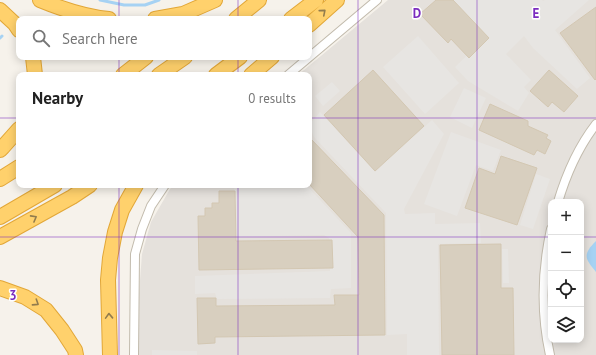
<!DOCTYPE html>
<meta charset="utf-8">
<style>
:root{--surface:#fff;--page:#f6f6f6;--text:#222;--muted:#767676;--line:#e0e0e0}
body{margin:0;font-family:"PT Sans",sans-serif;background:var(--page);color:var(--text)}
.controls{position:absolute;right:12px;bottom:12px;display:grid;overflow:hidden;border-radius:8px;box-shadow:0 2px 10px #0003}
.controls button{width:36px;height:36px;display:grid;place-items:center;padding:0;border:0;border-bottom:1px solid var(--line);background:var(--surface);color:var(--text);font:20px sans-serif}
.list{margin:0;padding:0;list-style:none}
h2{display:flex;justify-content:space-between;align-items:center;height:52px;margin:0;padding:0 16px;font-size:17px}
h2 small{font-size:13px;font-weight:400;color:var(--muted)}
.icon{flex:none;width:22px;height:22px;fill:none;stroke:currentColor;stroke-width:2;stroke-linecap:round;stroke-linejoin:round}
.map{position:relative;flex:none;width:596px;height:355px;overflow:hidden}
.search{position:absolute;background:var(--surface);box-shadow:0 2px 10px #0003;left:16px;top:16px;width:296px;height:44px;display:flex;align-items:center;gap:10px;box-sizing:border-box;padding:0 14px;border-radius:8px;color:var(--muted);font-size:15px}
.panel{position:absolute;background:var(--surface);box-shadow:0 2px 10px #0003;left:16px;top:72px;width:296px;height:116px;border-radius:8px}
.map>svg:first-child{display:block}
.industrial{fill:#e5e1dc;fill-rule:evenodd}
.parking{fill:#e7e5e2}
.water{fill:#a6d2f3}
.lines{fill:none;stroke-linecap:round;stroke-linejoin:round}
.stream{stroke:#a6d2f3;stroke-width:3}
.building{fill:#d8cfbf;stroke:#d3c7b2}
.street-casing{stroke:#c2bbad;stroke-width:10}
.highway-casing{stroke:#e2a738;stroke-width:16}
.street{stroke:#fff;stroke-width:8}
.highway{stroke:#ffd16c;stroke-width:14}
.oneway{stroke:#927c4d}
.grid{fill:none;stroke:#7b2cbf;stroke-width:1;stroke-opacity:0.55}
.grid-label{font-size:13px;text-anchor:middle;font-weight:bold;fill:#7b2cbf;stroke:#fff;stroke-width:3;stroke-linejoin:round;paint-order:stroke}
</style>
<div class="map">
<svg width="596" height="355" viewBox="0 0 596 355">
<rect width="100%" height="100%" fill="#f6f2eb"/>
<path class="industrial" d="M388,0H596V355H139L138,306L142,254L151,222L170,189L174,185H309V75H298ZM551,202H581V340H551Z"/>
<path class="parking" d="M448,0H542L543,1L545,0H589L555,30L590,78L577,89L533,48L524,36L506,54L531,80L524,87L529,93L518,111L468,81L455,67L485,38Z
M418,36L459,83L425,114L383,67Z
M332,82L340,91L323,106L315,96Z
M464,88L486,98L472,128L450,117Z
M320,112L375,172L432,120L444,134L404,209L405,214L435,213V224L480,223L481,243L438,244L439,355H407V334L387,335L386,213L314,137L309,125Z
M451,132L501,150L493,171L476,165L457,216L424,204Z
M536,174L550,179L533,229L520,225Z
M234,185H306L351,233V288L331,289L330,298L217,299L215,293L195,294V276L330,271L329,238L324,235L235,237Z
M502,249H508L509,283H503Z
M152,350L197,351V355H152Z"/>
<path class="water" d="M596,241V272C584,258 583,254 596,241Z"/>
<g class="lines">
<path class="stream" d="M100,0L124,5H145L159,0
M0,38L2,36"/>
</g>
<path class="building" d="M436,0H453L489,38L469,58L451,39L448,43L420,14Z
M596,7V79L595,80L560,33Z
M373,70L424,126L375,171L324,115Z
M549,70L578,96L564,112L552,102L548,107L530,91Z
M490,104L528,121V126L548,135L546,138L551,141L545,154L537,150L534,155L479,130Z
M309,128L311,139L384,215L385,335L215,337V343L198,344L197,298H216V306L335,305L334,295H359L358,237L309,184Z
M501,156L537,168L517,225L465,208L479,168L495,174Z
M219,191H235L236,241L332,240L333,268L199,270L198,216H205V208H212V203H219Z
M501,244V288H513L514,355H442L440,245Z"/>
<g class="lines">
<g class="street-casing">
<path id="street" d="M288,75L377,0
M558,202C566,175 579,146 596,124
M134,355L135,254L142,229L151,206L165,185
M550,355C541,314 542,270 551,229"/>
</g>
<g class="highway-casing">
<path id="highway" d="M40,0C62,9 85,17 109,19
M0,10L15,24L19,30
M155,19L183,14L215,0
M236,19L259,0
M291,19L316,0
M309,25L337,0
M33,57L35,75
M123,75L146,57
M159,75L185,57
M216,75L240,57
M251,75L272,57
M0,150L3,147L19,129
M0,179L19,167
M0,217L55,185
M0,237L72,197L90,185
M0,288L25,297L46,310L62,330L75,350L76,355
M110,355L108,280L110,258L115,232L122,210L136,185"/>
</g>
<use href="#street" class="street"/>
<use href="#highway" class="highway"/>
</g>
<defs><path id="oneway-chevron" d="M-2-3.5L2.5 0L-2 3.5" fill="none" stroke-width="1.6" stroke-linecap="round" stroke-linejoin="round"/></defs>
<g class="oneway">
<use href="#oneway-chevron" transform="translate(323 12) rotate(-41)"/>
<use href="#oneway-chevron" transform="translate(34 218) rotate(-29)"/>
<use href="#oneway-chevron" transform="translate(36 303) rotate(33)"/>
<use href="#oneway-chevron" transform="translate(109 316) rotate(-92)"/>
</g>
<path class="grid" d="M119,0V19M238,0V19M358,0V355M477,0V355M119,57V75M238,57V75M0,118H19M309,118H596M119,185V355M238,185V355M0,237H551M581,237H596"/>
<g class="grid-label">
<text x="417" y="18">D</text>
<text x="536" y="18">E</text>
<text x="13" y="300">3</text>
</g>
</svg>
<div class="controls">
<button>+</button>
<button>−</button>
<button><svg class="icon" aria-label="locate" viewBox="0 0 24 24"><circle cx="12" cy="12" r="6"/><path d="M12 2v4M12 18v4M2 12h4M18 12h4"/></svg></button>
<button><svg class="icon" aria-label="layers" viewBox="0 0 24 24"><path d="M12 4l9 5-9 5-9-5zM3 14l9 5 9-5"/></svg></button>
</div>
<div class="search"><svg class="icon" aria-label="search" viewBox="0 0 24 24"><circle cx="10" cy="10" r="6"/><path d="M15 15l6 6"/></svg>Search here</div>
<section class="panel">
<h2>Nearby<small>0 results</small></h2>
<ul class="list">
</ul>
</section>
</div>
